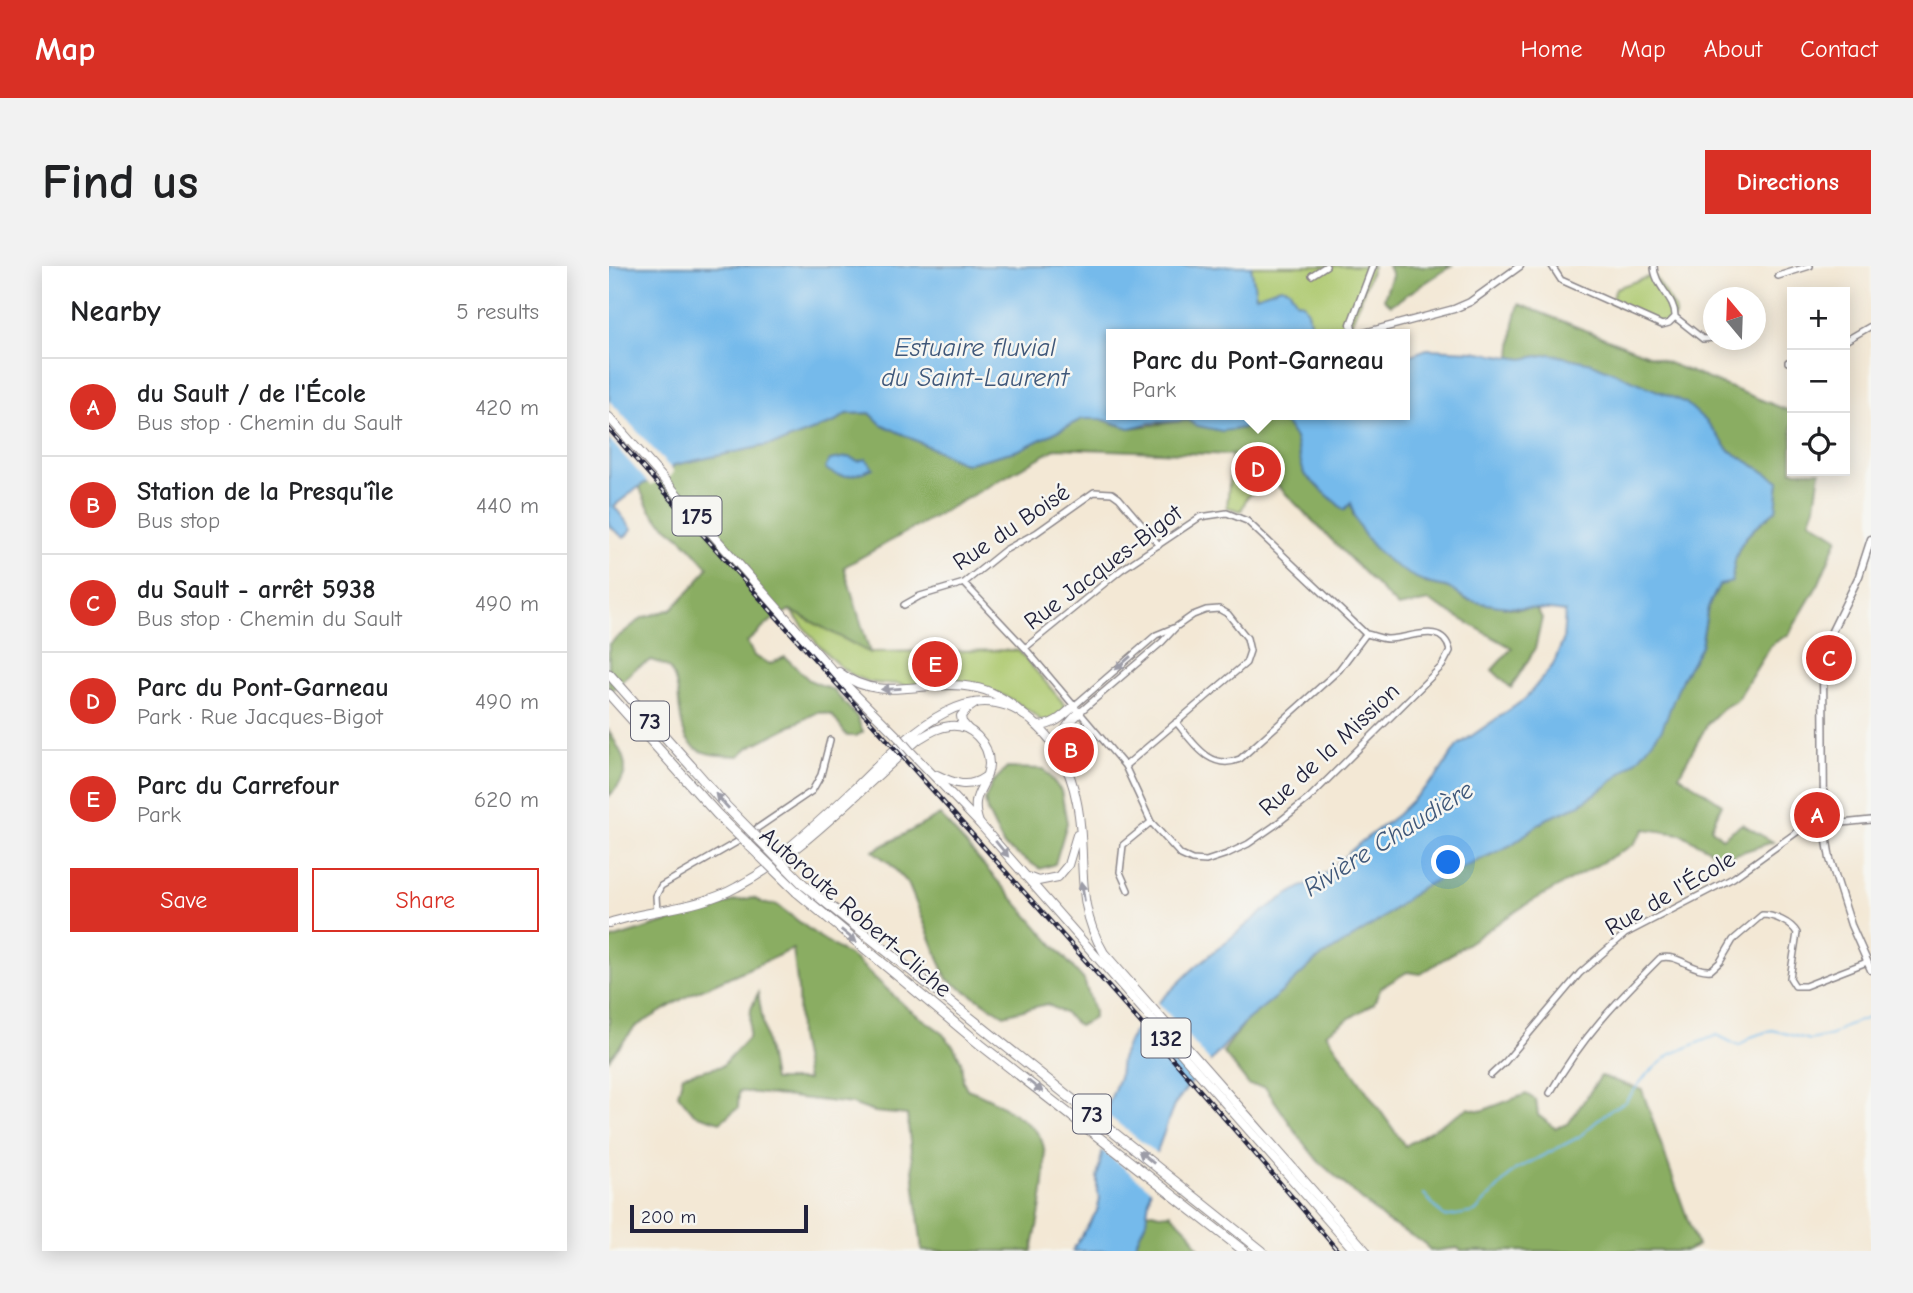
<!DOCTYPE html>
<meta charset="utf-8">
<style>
:root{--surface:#fff;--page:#f2f2f2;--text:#202124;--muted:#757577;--line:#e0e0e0;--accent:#d93025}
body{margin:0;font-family:"Comic Neue",sans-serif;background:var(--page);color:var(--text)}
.controls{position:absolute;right:21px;top:21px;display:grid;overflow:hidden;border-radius:0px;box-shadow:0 4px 18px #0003}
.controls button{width:63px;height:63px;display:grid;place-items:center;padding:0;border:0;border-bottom:2px solid var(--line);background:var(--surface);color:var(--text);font:35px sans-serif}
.compass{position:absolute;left:1094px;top:21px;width:63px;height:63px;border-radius:50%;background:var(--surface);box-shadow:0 4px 18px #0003;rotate:341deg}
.scale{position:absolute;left:21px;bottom:18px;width:178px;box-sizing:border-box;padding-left:7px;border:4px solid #22223b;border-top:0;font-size:19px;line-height:24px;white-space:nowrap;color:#22223b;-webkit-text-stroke:5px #f6f6f2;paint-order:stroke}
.you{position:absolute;left:840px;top:597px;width:24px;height:24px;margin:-18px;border:5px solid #fff;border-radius:50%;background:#1a73e8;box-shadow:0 0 0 10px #1a73e833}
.badge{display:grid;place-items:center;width:46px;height:46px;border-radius:50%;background:var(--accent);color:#fff;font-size:23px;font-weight:700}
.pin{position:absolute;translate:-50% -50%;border:4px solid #fff;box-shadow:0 2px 7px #0006}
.popup{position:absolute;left:497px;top:63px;width:304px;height:91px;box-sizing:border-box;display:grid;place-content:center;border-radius:0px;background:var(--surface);filter:drop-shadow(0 2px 5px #0005);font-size:23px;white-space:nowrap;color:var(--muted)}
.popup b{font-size:26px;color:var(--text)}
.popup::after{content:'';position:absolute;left:50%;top:100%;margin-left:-14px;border:14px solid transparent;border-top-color:var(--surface)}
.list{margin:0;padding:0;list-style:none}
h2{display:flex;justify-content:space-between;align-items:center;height:91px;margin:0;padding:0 28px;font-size:30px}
h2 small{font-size:23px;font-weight:400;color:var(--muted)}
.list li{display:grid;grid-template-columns:46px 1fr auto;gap:21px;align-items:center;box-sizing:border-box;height:98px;padding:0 28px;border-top:2px solid var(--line)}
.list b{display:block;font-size:26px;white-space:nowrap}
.list p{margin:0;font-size:23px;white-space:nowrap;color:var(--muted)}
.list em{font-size:23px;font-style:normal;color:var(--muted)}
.actions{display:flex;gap:14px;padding:21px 28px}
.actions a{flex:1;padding:16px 0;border:2px solid var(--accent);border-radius:0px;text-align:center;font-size:24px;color:var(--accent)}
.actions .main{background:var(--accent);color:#fff}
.icon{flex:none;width:38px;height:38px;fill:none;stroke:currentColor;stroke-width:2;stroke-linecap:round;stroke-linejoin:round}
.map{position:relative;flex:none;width:1262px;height:985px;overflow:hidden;border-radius:0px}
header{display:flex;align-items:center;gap:42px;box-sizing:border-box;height:98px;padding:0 35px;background:var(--accent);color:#fff}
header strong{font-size:33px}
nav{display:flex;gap:38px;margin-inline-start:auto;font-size:24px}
.intro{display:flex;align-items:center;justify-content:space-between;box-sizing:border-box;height:168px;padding:0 42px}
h1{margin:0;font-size:49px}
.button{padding:18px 32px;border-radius:0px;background:var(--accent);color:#fff;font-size:24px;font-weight:700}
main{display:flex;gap:42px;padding:0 42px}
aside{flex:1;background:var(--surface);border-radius:0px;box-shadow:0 4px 18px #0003}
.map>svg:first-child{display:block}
.green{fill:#aec96f;stroke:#687655;stroke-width:2}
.forest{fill:#8aad62;stroke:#56684e;stroke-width:2}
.water{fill:#74baeb;stroke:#4b6e93;stroke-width:2}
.pier{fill:#f3e8d5}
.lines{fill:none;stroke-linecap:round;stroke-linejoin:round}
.stream{stroke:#74baeb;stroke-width:2}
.minor-casing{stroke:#8a8588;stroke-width:8}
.tertiary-casing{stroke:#8a8588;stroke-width:9}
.primary-casing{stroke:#8a8588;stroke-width:10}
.trunk-casing{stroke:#8a8588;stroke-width:10}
.motorway-casing{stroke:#8a8588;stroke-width:11}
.minor{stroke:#fff;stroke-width:5}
.tertiary{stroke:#fff;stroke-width:6}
.primary{stroke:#fff;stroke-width:8}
.trunk{stroke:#fff;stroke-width:8}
.motorway{stroke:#fff;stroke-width:9}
.rail-casing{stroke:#22223b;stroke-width:4.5}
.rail{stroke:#f6f6f2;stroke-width:2;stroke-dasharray:5;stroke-linecap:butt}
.trunk-bridge-casing{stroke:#8a8588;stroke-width:10;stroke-linecap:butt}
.motorway-bridge-casing{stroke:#8a8588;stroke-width:11;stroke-linecap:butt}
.trunk-bridge{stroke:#fff;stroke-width:8}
.motorway-bridge{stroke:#fff;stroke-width:9}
.oneway{fill:#9c9ca7}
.labels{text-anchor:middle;stroke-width:5;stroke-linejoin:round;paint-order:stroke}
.shield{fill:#f6f6f2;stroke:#626272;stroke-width:2}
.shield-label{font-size:23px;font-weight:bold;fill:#22223b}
.street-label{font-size:24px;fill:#22223b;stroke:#f6f6f2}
.water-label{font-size:26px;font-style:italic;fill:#3f5779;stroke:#f6f6f2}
</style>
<header>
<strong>Map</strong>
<nav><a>Home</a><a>Map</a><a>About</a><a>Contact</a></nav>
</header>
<div class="intro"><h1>Find us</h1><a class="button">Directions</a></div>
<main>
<aside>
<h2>Nearby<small>5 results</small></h2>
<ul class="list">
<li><span class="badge">A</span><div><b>du Sault / de l'École</b><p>Bus stop · Chemin du Sault</p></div><em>420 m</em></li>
<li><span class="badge">B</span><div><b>Station de la Presqu'île</b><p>Bus stop</p></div><em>440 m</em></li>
<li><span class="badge">C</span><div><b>du Sault - arrêt 5938</b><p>Bus stop · Chemin du Sault</p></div><em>490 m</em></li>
<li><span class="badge">D</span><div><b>Parc du Pont-Garneau</b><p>Park · Rue Jacques-Bigot</p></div><em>490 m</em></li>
<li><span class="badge">E</span><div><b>Parc du Carrefour</b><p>Park</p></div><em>620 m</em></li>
</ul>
<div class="actions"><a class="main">Save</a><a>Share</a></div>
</aside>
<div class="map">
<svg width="1262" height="985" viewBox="0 0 1262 985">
<rect width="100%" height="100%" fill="#f6f6f2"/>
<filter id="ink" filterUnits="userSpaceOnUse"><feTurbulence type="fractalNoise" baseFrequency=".0143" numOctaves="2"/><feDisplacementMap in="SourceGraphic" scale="14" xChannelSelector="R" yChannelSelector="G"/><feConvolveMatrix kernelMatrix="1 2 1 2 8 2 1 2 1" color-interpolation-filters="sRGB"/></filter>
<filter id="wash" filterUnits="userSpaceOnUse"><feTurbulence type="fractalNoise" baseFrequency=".00686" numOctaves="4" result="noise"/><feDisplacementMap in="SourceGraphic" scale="28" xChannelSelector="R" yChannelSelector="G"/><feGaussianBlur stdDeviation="1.57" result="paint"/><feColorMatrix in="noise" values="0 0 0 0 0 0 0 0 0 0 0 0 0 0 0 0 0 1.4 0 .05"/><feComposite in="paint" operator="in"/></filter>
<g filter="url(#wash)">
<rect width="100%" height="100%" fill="#f3e8d5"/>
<path class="green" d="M642,0H764L742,58L734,68H703L699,45L672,21L647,31Z
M1045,9L1066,43V51L1053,59L1001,36L1007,22Z
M653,155L662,213L638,231L632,245L618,241L625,163Z
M181,344L238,353L261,386L409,384L457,440C454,452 444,454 434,456C387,415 359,419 301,421C286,415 272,420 257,415C225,405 202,369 181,344Z"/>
<path class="forest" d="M779,0H842L782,39L775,33L783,9Z
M910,38L1183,146V205H1211L1206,240L1201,254L1229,272L1210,317L1180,368L1162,379L1128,434L1114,442L1099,457L1070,509L1113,538L1102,562L1113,572L1133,558L1164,576L1115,592L1072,568L1036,563L1024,579L918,638L812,708L798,706L772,722L765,737L717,767L796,880L859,842L872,845L917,828L927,834L929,849L946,862L959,858L992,810L1033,824L1088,980L1077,985H852L849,982L821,985L815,977L777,955L709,895L693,875L656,821L640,819L614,786L638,754L674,725L706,695L768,656L813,621L902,579L937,553L968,540L999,519L1073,413L1092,380L1099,341L1110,319L1123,316C1125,276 1139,268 1167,244L1170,215L1120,184L1098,156L941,88L914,93L902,91L905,57Z
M261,147L272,158L356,198L410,184L473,153H492L521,162L580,154L634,162L664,153L678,158L686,172L695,208L734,243L742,236L744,248L777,293L795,304L817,317L839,321L858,334L907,343L927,342L933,352L926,383L902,422L883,404L903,382L820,335L789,341L662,213L651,190L448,182L235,301L261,387L181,344L163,354L138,376L145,390L161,398L176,391L200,414L224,424L248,451L254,466L247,470H238L223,449L209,446L140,481L130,490C121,489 111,490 102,488C58,480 79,429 61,404C57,398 49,397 42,394L27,402L0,427V378L33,352L63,343L87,318L99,301C90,291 82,281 72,272C50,253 42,253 31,222L34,218L59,208L65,199L174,176L226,156L237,148Z
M0,465C16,493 26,505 0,530Z
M398,502L435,503L452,525L458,557L446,598L431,603L395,580L378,545L376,534L383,517Z
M331,549L475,714L485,746V752L470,760L455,747L438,738L395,749L338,713L299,617L280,597L264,585Z
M144,632L154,637L168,639L209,670L247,694L298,742L331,765L345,781L352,795L354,815L358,823C377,829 390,837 405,848C414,854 424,860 430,869C445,889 428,961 423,985H313L298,849L265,846L243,838L130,825L129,842L111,856L85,848L69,828L74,809L113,800L140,771L142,743L149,727L164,814H198L190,770L189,724L184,683L82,728L26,761L0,793V674L125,635Z
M544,946L550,948L562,947L581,966L591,985H523L537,955V947Z"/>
<path class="water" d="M0,0H642L647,30L672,21L680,23L688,36L694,37L699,45L703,68H502V149H796V91L818,83L864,85L914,93L941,88L983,97L1077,137L1098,156L1120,184L1170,215L1167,244C1138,268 1125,276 1123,316L1110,319L1099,341L1092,380L1073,413L1053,463L1030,492L999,519L968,540L937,553L902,579L813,621L768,656L706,695L674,725L638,754L582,817L565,839L546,891L537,955L523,985H463L488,945L491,932L488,925V912L494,882V852L510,811L512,793L520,774L536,750L585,702L651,648L672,633L718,606L752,576L788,549L828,510L848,480L916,433L944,399L954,375L956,346C924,341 891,343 860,334C852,331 845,324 837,321C830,319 822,319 816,316C782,302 749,274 742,237L735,244L695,208L686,172L678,159L664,153L634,162L613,165L585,159L580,154L540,157L521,162L492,153H473L410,184L356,198L272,158L261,147L237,148L226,156L174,176L65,199L59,208L34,218L5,240L23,263L15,272L0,260Z
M239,191L249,195L257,193L264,202C247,209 232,216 216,202L221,194Z"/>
<path class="pier" d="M0,134L65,206L61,211L41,219L0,173Z
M547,734L603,798L588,815L532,751Z
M493,845L551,890L544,925L490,882L489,868Z"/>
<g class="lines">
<path class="stream" d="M815,928L835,951L866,946L906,904L970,871L997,847L1016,836L1037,809L1062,788L1108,769L1130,780L1142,771L1163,764L1201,774L1223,769L1236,760L1262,751"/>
</g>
</g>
<g filter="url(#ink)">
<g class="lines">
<g class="minor-casing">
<path id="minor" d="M943,0L952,14L1053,59L1060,57L1066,51C1067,32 1045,20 1045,0
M703,9L717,0
M1169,10L1201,0
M1066,51L1094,73L1104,72
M1236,75L1262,60
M1179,96H1183
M355,317L416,382L516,500L542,556L572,589L583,594L597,595L618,588L639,578L665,560L699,533L833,400L841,385C834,354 801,373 779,373C772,373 764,369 757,368L638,255L618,247L591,251L512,304L416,382
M295,339L311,330L355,317L396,284L427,267L485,226L503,227L510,232L550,279
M465,440L547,369L564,362
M471,446L553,376L567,361L584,349L597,344L610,343L619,348L638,372L641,385L637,397L516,500
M567,456C584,476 601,506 631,493L730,404L757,368
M519,624L511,606L514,579L542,556
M48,646L47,630L52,620L128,576L203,525L212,509L221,474
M882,809L896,796L971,707L1016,668L1124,612L1195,561L1262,554
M941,827C973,771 1006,737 1051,692C1068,687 1084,706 1102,704L1111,696L1124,674L1153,649C1164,649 1182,656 1188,667L1181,712L1186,720H1196L1258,696"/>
</g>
<g class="tertiary-casing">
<path id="tertiary" d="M744,68L742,58L764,0
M751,68L845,43L861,36L911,0
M1262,273L1250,310L1223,365L1214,399L1215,557L1221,593L1242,659L1262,704"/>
</g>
<g class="primary-casing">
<path id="primary" d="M429,460C445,459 453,451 465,440
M453,489C451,468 456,460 471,446
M169,591C195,569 220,547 245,523C290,480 358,399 423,455C449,477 462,504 468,537C479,592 464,635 495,687L757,985
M416,610L429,615L449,611L459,599L468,569
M0,657C42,643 89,643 128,621C199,583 249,524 310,473C320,467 329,461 341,460C362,458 380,477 380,498C379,523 359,526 370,557L746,985"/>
</g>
<g class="trunk-casing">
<path id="trunk" d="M0,151L230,412L290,472
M230,406C271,439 316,412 363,421C383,424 400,435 415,449
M359,463L353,456L352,450L357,444L367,437
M302,486L370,557
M328,509C346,518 359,523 376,511"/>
</g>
<g class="motorway-casing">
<path id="motorway" d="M0,408L83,501
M0,428L72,508
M195,619L653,985
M188,626L372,779L635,985"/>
</g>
<use href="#minor" class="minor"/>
<use href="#tertiary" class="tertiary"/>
<use href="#primary" class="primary"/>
<use href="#trunk" class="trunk"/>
<use href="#motorway" class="motorway"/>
<g class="rail-casing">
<path id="rail" d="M0,163C242,438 493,705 729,985"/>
</g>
<use href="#rail" class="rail"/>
<g class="trunk-bridge-casing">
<path id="trunk-bridge" d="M290,472L302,486"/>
</g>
<g class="motorway-bridge-casing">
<path id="motorway-bridge" d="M83,501L118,541L195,619
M72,508L108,548L188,626"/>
</g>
<use href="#trunk-bridge" class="trunk-bridge"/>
<use href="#motorway-bridge" class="motorway-bridge"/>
</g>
<defs><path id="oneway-solid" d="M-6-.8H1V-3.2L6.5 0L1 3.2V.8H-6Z" transform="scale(1.75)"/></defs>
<g class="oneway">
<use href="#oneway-solid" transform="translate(514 397) rotate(139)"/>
<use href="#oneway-solid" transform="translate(282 423) rotate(177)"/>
<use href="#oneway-solid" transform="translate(113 535) rotate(-132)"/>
<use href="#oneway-solid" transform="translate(393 583) rotate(50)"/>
<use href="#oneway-solid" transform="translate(474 625) rotate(-98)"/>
<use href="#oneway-solid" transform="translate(240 670) rotate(39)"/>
<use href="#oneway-solid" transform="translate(426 820) rotate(38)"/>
<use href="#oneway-solid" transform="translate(537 891) rotate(-141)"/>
</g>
</g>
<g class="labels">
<g class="shield">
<rect x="63.5" y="230.5" width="49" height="39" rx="5"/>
<rect x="22" y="435.5" width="38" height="39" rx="5"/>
<rect x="532.5" y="752.5" width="49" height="39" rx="5"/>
<rect x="464" y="828.5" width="38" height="39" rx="5"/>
</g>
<g class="shield-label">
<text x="88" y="258">175</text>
<text x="41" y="463">73</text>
<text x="557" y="780">132</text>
<text x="483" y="856">73</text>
</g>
<g class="street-label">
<text transform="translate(402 261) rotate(-34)" y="8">Rue du Boisé</text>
<text transform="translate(494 301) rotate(-37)" y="8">Rue Jacques-Bigot</text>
<text transform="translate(720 483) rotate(-43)" y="8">Rue de la Mission</text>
<text transform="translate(1061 627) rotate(-30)" y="8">Rue de l'École</text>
<text transform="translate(247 646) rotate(41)" y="8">Autoroute Robert-Cliche</text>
</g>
<g class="water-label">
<text x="366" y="90">Estuaire fluvial<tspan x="366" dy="30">du Saint-Laurent</tspan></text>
<text transform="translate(779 572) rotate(-32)" y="9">Rivière Chaudière</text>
</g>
</g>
</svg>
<div class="controls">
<button>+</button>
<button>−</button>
<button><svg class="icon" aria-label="locate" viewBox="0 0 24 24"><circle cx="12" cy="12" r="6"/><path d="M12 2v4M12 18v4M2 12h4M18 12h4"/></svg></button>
</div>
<svg class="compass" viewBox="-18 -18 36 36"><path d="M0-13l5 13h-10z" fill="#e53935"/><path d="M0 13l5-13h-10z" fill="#757577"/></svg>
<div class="scale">200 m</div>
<div class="you"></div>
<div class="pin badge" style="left:1208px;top:549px">A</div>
<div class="pin badge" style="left:462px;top:484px">B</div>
<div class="pin badge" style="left:1220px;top:392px">C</div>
<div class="pin badge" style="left:649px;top:203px">D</div>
<div class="popup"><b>Parc du Pont-Garneau</b>Park</div>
<div class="pin badge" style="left:326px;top:398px">E</div>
</div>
</main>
